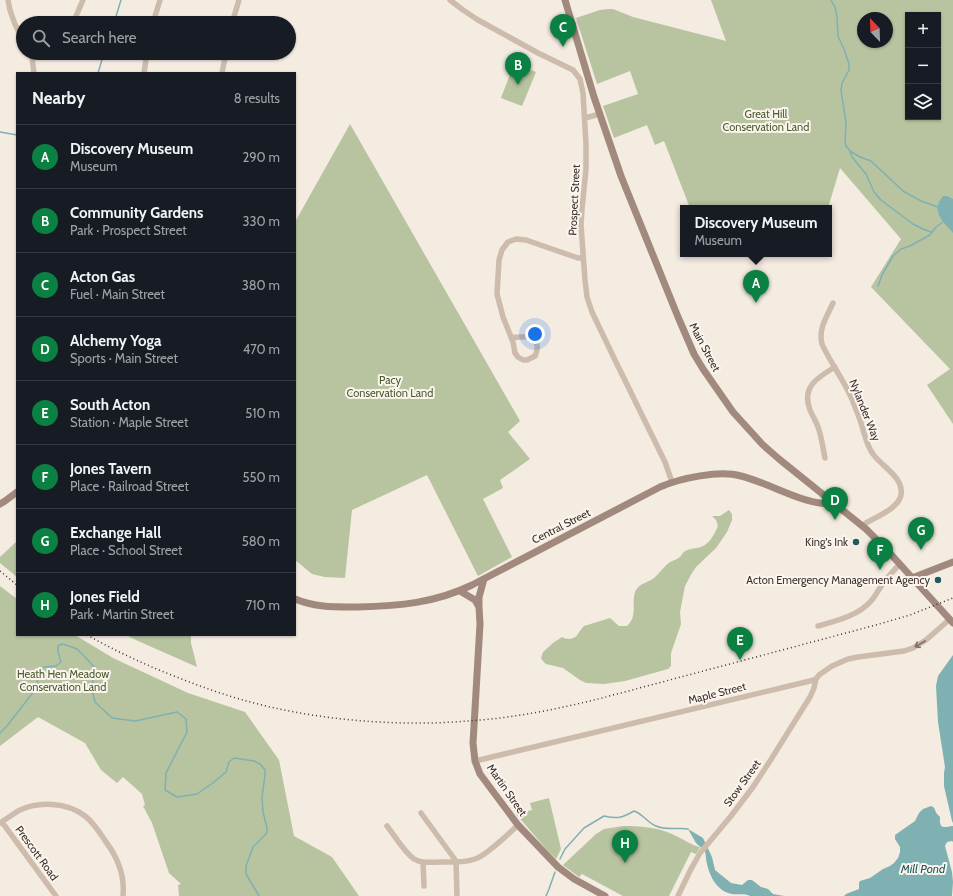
<!DOCTYPE html>
<meta charset="utf-8">
<style>
:root{--surface:#171b24;--page:#20242c;--text:#f1f3f6;--muted:#9ea1a6;--line:#363941;--accent:#0b8043}
body{margin:0;font-family:Cabin,sans-serif;background:var(--page);color:var(--text)}
.controls{position:absolute;right:12px;top:12px;display:grid;overflow:hidden;border-radius:0px;box-shadow:0 1px 3px #0004}
.controls button{width:36px;height:36px;display:grid;place-items:center;padding:0;border:0;border-bottom:1px solid var(--line);background:var(--surface);color:var(--text);font:20px sans-serif}
.compass{position:absolute;left:857px;top:12px;width:36px;height:36px;border-radius:50%;background:var(--surface);box-shadow:0 1px 3px #0004;rotate:337deg}
.you{position:absolute;left:535px;top:334px;width:14px;height:14px;margin:-10px;border:3px solid #fff;border-radius:50%;background:#1a73e8;box-shadow:0 0 0 6px #1a73e833}
.badge{display:grid;place-items:center;width:26px;height:26px;border-radius:50%;background:var(--accent);color:#fff;font-size:13px;font-weight:700}
.pin{position:absolute;translate:-50% -33px;filter:drop-shadow(0 1px 2px #0008)}
.pin::after{content:'';position:absolute;top:21px;width:14px;height:12px;background:inherit;clip-path:polygon(0 0,100% 0,50% 100%)}
.popup{position:absolute;left:680px;top:205px;width:152px;height:52px;box-sizing:border-box;display:grid;place-content:center;border-radius:0px;background:var(--surface);filter:drop-shadow(0 1px 3px #0005);font-size:13px;white-space:nowrap;color:var(--muted)}
.popup b{font-size:15px;color:var(--text)}
.popup::after{content:'';position:absolute;left:50%;top:100%;margin-left:-8px;border:8px solid transparent;border-top-color:var(--surface)}
.list{margin:0;padding:0;list-style:none}
h2{display:flex;justify-content:space-between;align-items:center;height:52px;margin:0;padding:0 16px;font-size:17px}
h2 small{font-size:13px;font-weight:400;color:var(--muted)}
.list li{display:grid;grid-template-columns:26px 1fr auto;gap:12px;align-items:center;box-sizing:border-box;height:64px;padding:0 16px;border-top:1px solid var(--line)}
.list b{display:block;font-size:15px;white-space:nowrap}
.list p{margin:0;font-size:13px;white-space:nowrap;color:var(--muted)}
.list em{font-size:13px;font-style:normal;color:var(--muted)}
.icon{flex:none;width:22px;height:22px;fill:none;stroke:currentColor;stroke-width:2;stroke-linecap:round;stroke-linejoin:round}
.map{position:relative;flex:none;width:953px;height:896px;overflow:hidden}
.search{position:absolute;background:var(--surface);box-shadow:0 1px 3px #0004;left:16px;top:16px;width:280px;height:44px;display:flex;align-items:center;gap:10px;box-sizing:border-box;padding:0 14px;border-radius:22px;color:var(--muted);font-size:15px}
.panel{position:absolute;background:var(--surface);box-shadow:0 1px 3px #0004;left:16px;top:72px;width:280px;height:564px;border-radius:0px}
.map>svg:first-child{display:block}
.green{fill:#b8c4a0;fill-rule:evenodd}
.water{fill:#7fb0b2}
.lines{fill:none;stroke-linecap:round;stroke-linejoin:round}
.stream{stroke:#7fb0b2;stroke-width:1.5}
.street{stroke:#cdbbac;stroke-width:5.5}
.secondary{stroke:#a18a7d;stroke-width:7}
.rail{stroke:#3b302b;stroke-width:1.5;stroke-dasharray:1 3;stroke-linecap:butt}
.oneway{stroke:#7d6f65}
.poi-dot{fill:#1f5a5e;stroke:#fbf5ee;stroke-width:1.5}
.labels{text-anchor:middle;stroke-width:4;stroke-linejoin:round;paint-order:stroke}
.park-label{font-size:11px;fill:#4a5a2e;stroke:#fbf5ee}
.street-label{font-size:11px;fill:#3b302b;stroke:#fbf5ee}
.poi-label{font-size:11px;fill:#3b302b;stroke:#fbf5ee;text-anchor:end}
.water-label{font-size:12px;font-style:italic;fill:#1f5a5e;stroke:#fbf5ee}
</style>
<div class="map">
<svg width="953" height="896" viewBox="0 0 953 896">
<rect width="100%" height="100%" fill="#f4ebe1"/>
<path class="green" d="M711,0H953V424L927,385L950,369L871,287L901,239L840,168L828,208H690L664,141L655,145L647,125L614,138L603,106L638,94L630,71L597,84L576,18L600,10L608,9H613L633,17L726,41ZM908,15H938V117H908ZM863,18H887V42H863Z
M514,64L536,72L522,106L501,98Z
M350,124L520,421L508,432L530,459L500,480L503,488L483,499L512,557L478,576L427,475L352,510L345,578L325,577L312,574L295,560V222Z
M729,510L732,514V520L727,532L716,548L696,567L692,573L685,586L680,612L681,624L671,653V666L668,669L625,681L604,684L586,683L580,680L563,668L546,664L543,661L541,658L543,652L553,643L562,637C564,638 566,639 569,639C578,639 579,630 584,626L610,618L619,626H627C639,615 630,601 636,590C639,584 649,582 654,578C660,573 664,566 670,562C674,560 678,559 681,556C685,547 695,550 703,546C710,543 715,533 718,526L716,520L712,516H720Z
M17,541V577L0,563V557Z
M0,586L17,599V635H75L113,658L188,693L245,712L279,760L294,836L332,857L359,896H179L178,885L181,884L169,873L152,823L143,806L145,805L142,794L123,777L117,783L101,770L85,743L38,717L0,746Z
M126,635H191V643L197,667L138,641Z
M549,798L561,849L556,859L547,850L516,814L532,810L530,803Z
M623,826C639,826 657,827 672,834C682,838 690,845 700,847L696,854L691,852L669,896H623L582,874L579,877L563,865L596,834L604,829Z"/>
<path class="water" d="M943,196H947L953,199V233C943,221 930,212 943,196Z
M953,655V823L952,821L944,786V773L945,767L938,722L936,686L938,676Z
M931,806C936,808 934,810 937,814C938,815 939,816 940,817C939,830 944,827 953,826V842L952,841L947,842L945,846L952,872L953,882L952,896H844L846,894L859,889V883L860,881L870,878L883,869L890,866L894,863L898,858L900,852V847L895,839V835L915,821L919,813L923,809Z
M688,829L703,838L712,857L715,870L731,883L742,885L748,880H752L761,887L768,889L773,894L784,896H750C744,893 738,895 732,894C717,891 710,877 707,864C706,860 706,856 705,851L696,843Z"/>
<g class="lines">
<path class="stream" d="M831,0L835,7L837,17L838,36L844,49L849,64V70L842,83L841,90L846,123L845,142L846,146L850,151L860,157L871,161L903,191L921,201L938,207
M114,23L121,0
M98,73L104,53
M0,132L17,135
M850,151L852,157L866,174L874,192L881,200L913,224L923,229L931,232
M878,286L882,275L893,256L901,249L910,246L930,235L936,227L943,222
M0,733L7,726L38,686L37,677L38,671L44,667L56,666L61,662L58,652V646L62,644L69,646L77,649L86,658L94,667L92,690L95,702L112,718L135,721L177,712L186,719L187,732L166,773L165,790L177,797L197,794L214,782L226,772L229,762L234,758L254,761L260,764L265,770V775L262,797L263,812L267,828V832L265,835L253,847L246,866V874L259,896
M560,859L565,849L584,828L604,816C618,819 622,818 634,811C643,814 648,823 656,826C667,831 679,827 688,829
M546,896L549,889L555,872"/>
<path class="street" d="M8,0C10,15 16,27 23,40
M450,0L463,10L478,20L538,53L573,70L580,79L583,93L586,144V169L582,209L581,225L585,280L587,297L592,312L614,358L665,462L672,482
M73,23L83,0
M153,23L160,0
M232,23L239,0
M30,53L32,57L34,73
M144,73L147,53
M222,73L226,53
M585,118L600,114
M833,303C827,316 818,329 822,344C830,362 843,379 851,397C855,407 859,416 862,426C865,436 867,446 873,454C882,467 904,477 901,495C899,508 876,517 866,523L862,526
M511,337C517,338 523,336 528,337C538,339 539,348 535,356L527,360H523L518,357L515,353L513,342L503,317L497,294L499,260L502,250L508,242L516,239L526,240L578,258H583
M825,458C823,449 822,439 819,430C817,423 813,417 810,410C801,387 818,377 835,367
M818,626C836,621 858,616 871,601C874,598 876,594 878,591C884,581 892,572 900,564
M475,761L810,681L816,679L819,675L832,666L848,659L858,657L904,651L913,648L926,640L950,619
M421,813L456,861
M2,822L56,896
M0,823C6,819 12,815 18,811C38,801 67,802 85,816C94,823 100,833 106,842C118,858 125,875 123,896
M387,826C395,836 404,852 414,859C422,864 432,862 441,862C452,862 464,863 475,859C487,855 507,835 518,825
M456,861L457,896
M423,862L424,886
M678,896L691,869L700,853L731,816L753,787L770,761L810,697L814,688L816,679"/>
<path class="secondary" d="M565,0L594,97L621,176L678,317L694,354L703,369L733,412L762,444L779,459L866,529L887,550L953,623
M0,504L5,501L17,492
M912,578L953,562
M460,591L475,600L479,607L480,624L473,743L475,761L480,774L518,825L558,867L574,879L605,896
M295,599C317,608 335,607 358,607C399,606 435,603 472,585L660,487C681,478 719,470 741,476C773,484 802,505 835,504
M479,606V597L484,579"/>
<path class="rail" d="M0,571L17,585
M87,635C114,650 141,663 169,674C194,684 218,693 243,700C313,720 396,727 468,721C514,718 558,709 602,698L876,625L910,615L953,598"/>
</g>
<defs><path id="oneway-shaft" d="M-6 0H5M1.5-3L5.5 0L1.5 3" fill="none" stroke-width="1.6" stroke-linecap="round" stroke-linejoin="round"/></defs>
<use class="oneway" href="#oneway-shaft" transform="translate(920 644) rotate(150)"/>
<g class="poi-dot">
<circle cx="856" cy="542" r="4"/>
<circle cx="938" cy="580" r="4"/>
</g>
<g class="labels">
<g class="park-label">
<text x="766" y="118">Great Hill<tspan x="766" dy="13">Conservation Land</tspan></text>
<text x="390" y="384">Pacy<tspan x="390" dy="13">Conservation Land</tspan></text>
<text x="63" y="678">Heath Hen Meadow<tspan x="63" dy="13">Conservation Land</tspan></text>
</g>
<g class="street-label">
<text transform="translate(574 200) rotate(-87)" y="4">Prospect Street</text>
<text transform="translate(705 347) rotate(62)" y="4">Main Street</text>
<text transform="translate(865 410) rotate(68)" y="4">Nylander Way</text>
<text transform="translate(561 526) rotate(-27)" y="4">Central Street</text>
<text transform="translate(717 693) rotate(-14)" y="4">Maple Street</text>
<text transform="translate(742 783) rotate(-54)" y="4">Stow Street</text>
<text transform="translate(507 790) rotate(55)" y="4">Martin Street</text>
<text transform="translate(37 853) rotate(54)" y="4">Prescott Road</text>
</g>
<g class="poi-label">
<text x="848" y="546">King's Ink</text>
<text x="930" y="584">Acton Emergency Management Agency</text>
</g>
<g class="water-label">
<text x="923" y="873">Mill Pond</text>
</g>
</g>
</svg>
<div class="controls">
<button>+</button>
<button>−</button>
<button><svg class="icon" aria-label="layers" viewBox="0 0 24 24"><path d="M12 4l9 5-9 5-9-5zM3 14l9 5 9-5"/></svg></button>
</div>
<svg class="compass" viewBox="-18 -18 36 36"><path d="M0-13l5 13h-10z" fill="#e53935"/><path d="M0 13l5-13h-10z" fill="#9ea1a6"/></svg>
<div class="you"></div>
<div class="pin badge" style="left:756px;top:303px">A</div>
<div class="popup"><b>Discovery Museum</b>Museum</div>
<div class="pin badge" style="left:518px;top:85px">B</div>
<div class="pin badge" style="left:563px;top:47px">C</div>
<div class="pin badge" style="left:835px;top:520px">D</div>
<div class="pin badge" style="left:740px;top:660px">E</div>
<div class="pin badge" style="left:880px;top:570px">F</div>
<div class="pin badge" style="left:921px;top:550px">G</div>
<div class="pin badge" style="left:625px;top:863px">H</div>
<div class="search"><svg class="icon" aria-label="search" viewBox="0 0 24 24"><circle cx="10" cy="10" r="6"/><path d="M15 15l6 6"/></svg>Search here</div>
<section class="panel">
<h2>Nearby<small>8 results</small></h2>
<ul class="list">
<li><span class="badge">A</span><div><b>Discovery Museum</b><p>Museum</p></div><em>290 m</em></li>
<li><span class="badge">B</span><div><b>Community Gardens</b><p>Park · Prospect Street</p></div><em>330 m</em></li>
<li><span class="badge">C</span><div><b>Acton Gas</b><p>Fuel · Main Street</p></div><em>380 m</em></li>
<li><span class="badge">D</span><div><b>Alchemy Yoga</b><p>Sports · Main Street</p></div><em>470 m</em></li>
<li><span class="badge">E</span><div><b>South Acton</b><p>Station · Maple Street</p></div><em>510 m</em></li>
<li><span class="badge">F</span><div><b>Jones Tavern</b><p>Place · Railroad Street</p></div><em>550 m</em></li>
<li><span class="badge">G</span><div><b>Exchange Hall</b><p>Place · School Street</p></div><em>580 m</em></li>
<li><span class="badge">H</span><div><b>Jones Field</b><p>Park · Martin Street</p></div><em>710 m</em></li>
</ul>
</section>
</div>
